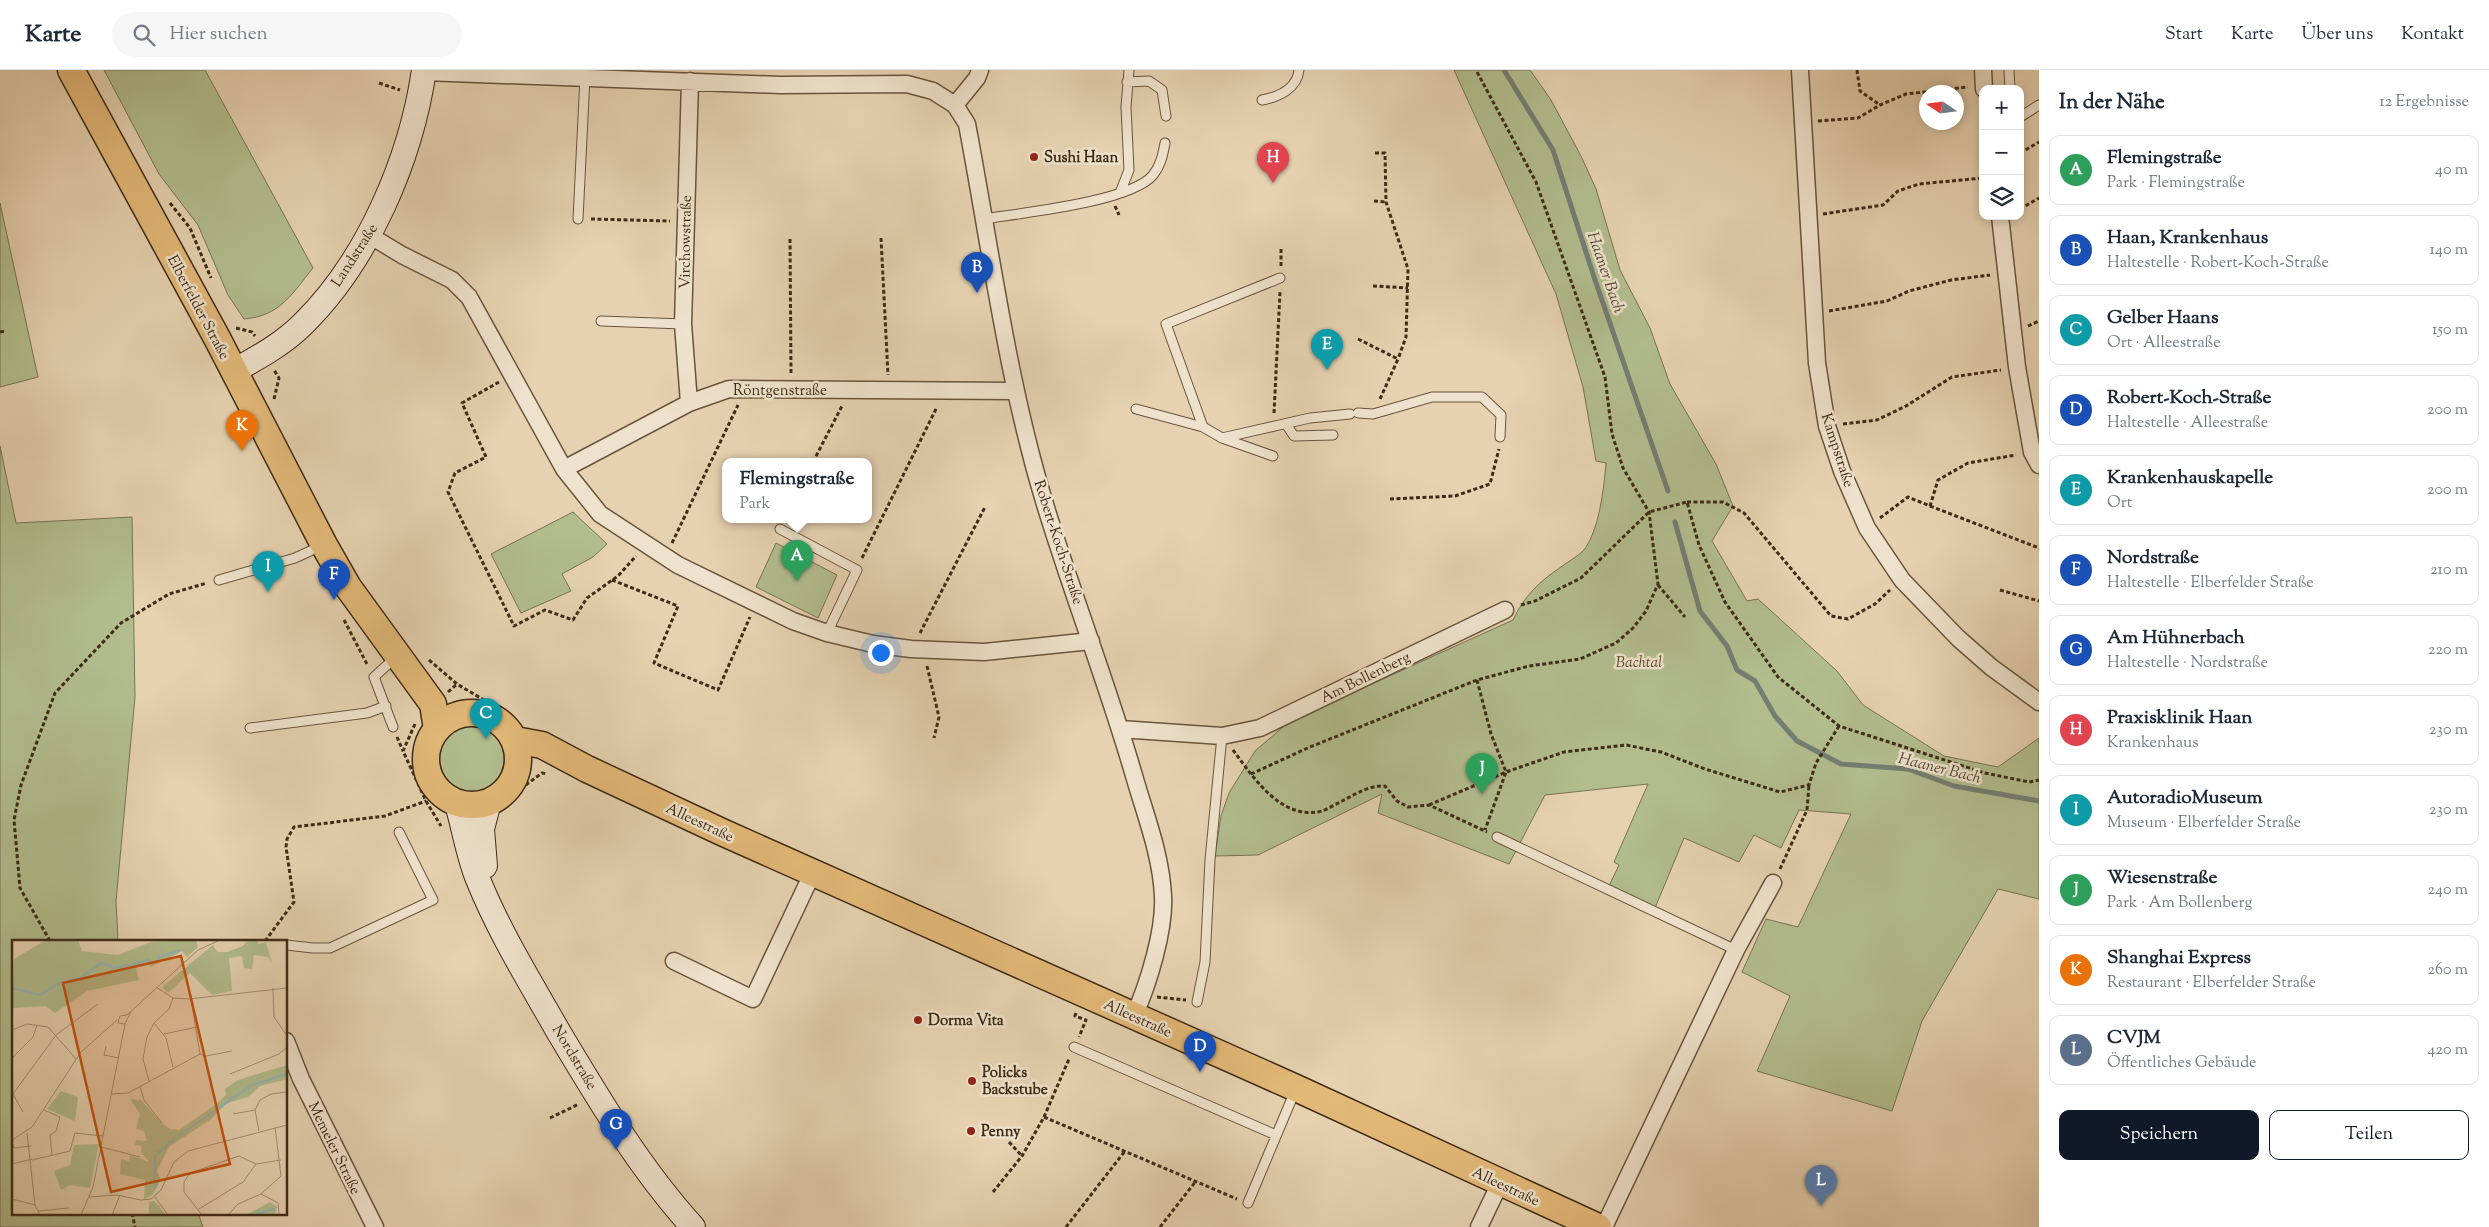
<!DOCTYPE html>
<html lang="de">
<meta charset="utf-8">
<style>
:root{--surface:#fff;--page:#f6f6f7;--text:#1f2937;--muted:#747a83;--line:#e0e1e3;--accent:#111827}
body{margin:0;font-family:"Sorts Mill Goudy",serif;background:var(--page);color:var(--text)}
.controls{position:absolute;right:15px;top:15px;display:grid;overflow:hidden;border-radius:10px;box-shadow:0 2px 8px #0003}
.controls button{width:45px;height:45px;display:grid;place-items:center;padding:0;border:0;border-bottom:1px solid var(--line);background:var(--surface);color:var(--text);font:25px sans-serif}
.compass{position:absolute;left:1919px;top:15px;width:45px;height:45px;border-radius:50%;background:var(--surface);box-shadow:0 2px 8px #0003;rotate:283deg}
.you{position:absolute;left:880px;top:582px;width:18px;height:18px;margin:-12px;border:4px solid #fff;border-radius:50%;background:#1a73e8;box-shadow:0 0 0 8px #1a73e833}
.badge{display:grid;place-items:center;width:32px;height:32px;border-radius:50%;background:var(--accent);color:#fff;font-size:16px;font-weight:700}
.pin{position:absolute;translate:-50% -41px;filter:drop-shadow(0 1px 2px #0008)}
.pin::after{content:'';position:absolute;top:26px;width:18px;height:15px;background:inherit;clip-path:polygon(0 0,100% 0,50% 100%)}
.popup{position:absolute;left:722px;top:388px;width:150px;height:65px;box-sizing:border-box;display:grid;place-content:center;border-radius:10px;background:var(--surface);filter:drop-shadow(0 1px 4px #0005);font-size:16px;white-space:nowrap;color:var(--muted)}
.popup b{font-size:19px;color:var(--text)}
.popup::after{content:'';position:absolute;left:50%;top:100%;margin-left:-10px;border:10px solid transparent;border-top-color:var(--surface)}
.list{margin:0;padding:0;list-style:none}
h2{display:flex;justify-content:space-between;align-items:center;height:65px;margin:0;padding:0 20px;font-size:21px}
h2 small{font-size:16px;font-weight:400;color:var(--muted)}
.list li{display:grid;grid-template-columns:32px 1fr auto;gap:15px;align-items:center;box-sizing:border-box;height:70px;margin:0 10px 10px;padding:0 10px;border:1px solid var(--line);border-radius:10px}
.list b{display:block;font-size:19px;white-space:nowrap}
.list p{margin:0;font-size:16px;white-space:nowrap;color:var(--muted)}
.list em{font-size:16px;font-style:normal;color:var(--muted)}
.actions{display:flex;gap:10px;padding:15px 20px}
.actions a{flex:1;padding:11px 0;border:1px solid var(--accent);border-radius:10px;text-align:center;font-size:18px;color:var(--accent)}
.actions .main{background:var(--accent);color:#fff}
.icon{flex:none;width:28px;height:28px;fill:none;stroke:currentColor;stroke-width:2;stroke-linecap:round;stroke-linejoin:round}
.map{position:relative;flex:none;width:2039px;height:1157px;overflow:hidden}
header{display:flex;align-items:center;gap:30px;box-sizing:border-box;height:70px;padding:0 25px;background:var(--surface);border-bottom:1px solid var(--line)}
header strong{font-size:24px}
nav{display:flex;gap:28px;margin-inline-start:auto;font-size:18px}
.search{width:350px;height:45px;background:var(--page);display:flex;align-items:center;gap:12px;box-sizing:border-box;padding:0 18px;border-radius:28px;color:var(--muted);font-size:19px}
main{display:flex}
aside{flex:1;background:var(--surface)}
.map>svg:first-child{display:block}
.green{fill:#b2bd8e;stroke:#787452}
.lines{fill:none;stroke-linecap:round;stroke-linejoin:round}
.stream{stroke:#747e73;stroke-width:5}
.lane-casing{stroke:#69553d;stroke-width:11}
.street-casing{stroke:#69553d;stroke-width:19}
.secondary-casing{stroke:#3f2b16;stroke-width:26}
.primary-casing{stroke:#3f2b16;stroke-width:29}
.path{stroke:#3f2b16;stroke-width:3;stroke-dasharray:4 2.5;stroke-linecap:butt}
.lane{stroke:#efe2cc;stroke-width:9}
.street{stroke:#efe2cc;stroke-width:16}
.secondary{stroke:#efe2cc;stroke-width:24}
.primary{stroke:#e3b978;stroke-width:26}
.poi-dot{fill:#8f2418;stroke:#efe2cc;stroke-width:2}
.labels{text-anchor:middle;stroke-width:5;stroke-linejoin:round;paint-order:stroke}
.poi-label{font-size:15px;font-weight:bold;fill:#3f2b16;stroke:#efe2cc;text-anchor:start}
.street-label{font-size:15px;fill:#3f2b16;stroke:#efe2cc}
.park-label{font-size:15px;font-style:italic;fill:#56482e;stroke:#efe2cc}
.water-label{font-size:16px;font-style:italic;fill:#514735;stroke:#efe2cc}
.inset-river{fill:none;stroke:#97b6b1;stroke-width:2.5}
.inset-road{fill:none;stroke:#a38f73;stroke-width:1}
.view{fill:#c6500e;fill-opacity:0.15;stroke:#c6500e;stroke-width:2.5}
.inset-edge{fill:none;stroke:#3f2b16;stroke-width:2.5}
</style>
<header>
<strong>Karte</strong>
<div class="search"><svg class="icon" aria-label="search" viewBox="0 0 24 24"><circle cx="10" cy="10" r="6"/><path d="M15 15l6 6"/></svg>Hier suchen</div>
<nav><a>Start</a><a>Karte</a><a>Über uns</a><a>Kontakt</a></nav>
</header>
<main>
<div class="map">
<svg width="2039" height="1157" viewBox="0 0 2039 1157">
<rect width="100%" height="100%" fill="#e6d2b1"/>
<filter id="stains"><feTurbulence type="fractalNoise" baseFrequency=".004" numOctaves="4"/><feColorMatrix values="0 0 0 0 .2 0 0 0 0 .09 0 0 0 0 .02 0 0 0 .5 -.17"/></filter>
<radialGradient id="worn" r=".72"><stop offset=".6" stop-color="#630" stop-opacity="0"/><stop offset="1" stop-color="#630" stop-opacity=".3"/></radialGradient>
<path class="green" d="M104,0H205L313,198C292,224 280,246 244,249L228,225L198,155L159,104Z
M1454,0H1530L1551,30L1581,86L1596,119L1620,200L1650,258L1670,314L1716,394L1733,436L1712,471L1747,531L1758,529L1837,601L1863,635L1944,686L1998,697L2039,668V829L1998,819L1922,951L1892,1041L1757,1001L1790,926L1742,902L1766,849L1798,857L1851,744L1799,740L1781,778L1754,765L1739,792L1684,768L1655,838L1608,818L1619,795L1614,792L1648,714L1545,725L1509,794L1378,743L1382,724L1258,785L1215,786L1221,746L1229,723L1255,681L1290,651L1513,550C1524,526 1540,511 1561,497C1567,492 1577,487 1583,481C1599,462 1604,418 1606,393L1596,391L1583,317L1556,224Z
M0,133L38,307L0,317Z
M0,376L16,453L132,447L135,627L116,831L118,871H14V1143H198L203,1157H0Z
M573,442L607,474L593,487L562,504L571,521L521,543L491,484Z
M776,473L837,505L818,548L756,517Z
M438 689a33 33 0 1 1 66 0a33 33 0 1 1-66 0Z"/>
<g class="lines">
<path class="stream" d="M1504,0L1553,80L1594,207L1668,421
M1675,452L1700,541L1727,576L1737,600L1755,611L1775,646L1797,671L1841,694L1908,699L1954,716L2039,731"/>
<g class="lane-casing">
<path id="lane" d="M2009,0L2010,19
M1127,12L1149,11L1162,20L1166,46
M1262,30C1278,27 1297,19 1299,0
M2020,47L2039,35
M1120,123L1129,100L1126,37L1129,0
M578,149L585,7
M984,149C1021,143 1131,132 1153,105C1161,95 1163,84 1165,73
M1280,208L1166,254L1203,357L1222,368L1310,348L1350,344
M601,251L683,254
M1136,339L1203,357
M1358,343L1373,344L1432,327H1482L1501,345L1500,367
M1286,354L1294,366L1333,365
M1222,368L1273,386
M780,459L857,500L827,563
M219,510L295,488L321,476
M393,657L374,607L397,586
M250,658L367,643L386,636
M1497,767L1736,880
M286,875L313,878H330L433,830L399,762
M1197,932L1205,892L1210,790L1222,666
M1074,977L1276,1065
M1248,1133L1295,1021"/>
</g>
<g class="street-casing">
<path id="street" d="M1800,0L1817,293L1827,356L1842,401L1867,458L1902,510L1958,568L1991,597L2039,632
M1983,0L1984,19
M424,2L780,15L907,14L933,21L955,35L967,54C991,181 1007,308 1044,431C1072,524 1108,615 1135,709C1146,747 1161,785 1163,826C1165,860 1148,915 1134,946
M955,35L977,8L980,0
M2000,146L2017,297L2032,382L2039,395
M369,165L402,185L452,210L469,227L564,399L600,444L678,495L793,551L827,563L873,574L911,579L984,582L1091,571
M689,333L683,254L690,11
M564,399L689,333L729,319L1015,321
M1120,659L1222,666L1260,658L1505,540
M674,891L753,929L813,802
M286,971L301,1009L375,1157
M1479,1157L1500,1113
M1604,1157L1736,880L1773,813"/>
</g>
<g class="secondary-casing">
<path id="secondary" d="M234,301C259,287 283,274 303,254C368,190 411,89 424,0
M457,734C464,758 468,784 477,807C499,862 529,910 558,961C598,1028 640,1099 693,1157
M485,796L482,759L489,732"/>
</g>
<g class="primary-casing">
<path id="primary" d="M71,0L217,268L324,475L348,517L433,634L437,659
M426 689a46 46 0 1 1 92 0a46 46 0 1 1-92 0Z
M515,670L542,675L587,699L724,763L1296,1018L1598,1157"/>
</g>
<path class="path" d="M1857,0L1860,21L1880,35
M379,13L400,20
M1818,51L1858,48L1880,35L1906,24L1968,17
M1375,83H1385L1386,132L1408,199L1406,267L1398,289
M2020,83L2039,72
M1374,131L1386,132
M170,133L190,158L211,208
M1115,136L1119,145
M2020,139L2039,128
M1823,144L1883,135L1898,121L1919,114L1983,108
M591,149L670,151
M881,168L888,305
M790,169L791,303
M1281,196V179
M1373,216L1408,218
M1829,241L1887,231L1909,221L1951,210L1990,205
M2028,256L2039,251
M236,258L252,262L255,266
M0,262L6,261
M1358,269L1398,289L1380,329
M499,312L462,333L486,387L455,403L448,422L514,556L545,540L573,550L587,528L618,506L636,486
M274,329L279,308L274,300
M1274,343L1280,222
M1843,354L1877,350L1906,336L1952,307L2001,300
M813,392L842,336
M1390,429L1455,426L1490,414L1499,379
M1687,432H1723L1744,443L1831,546L1848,549L1875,534L1890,520
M1930,436L2039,478
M1880,448L1908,427L1930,436L1938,410L1968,393L2016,385
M672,473L738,335
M862,488L937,337
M612,510L678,536L654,593L718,620L750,547
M1658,515L1685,547
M2000,520L2039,531
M1521,535L1535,531L1581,508L1649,442L1687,432L1699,475L1725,532L1778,607L1839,656L1985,703L2029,712L2039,710
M344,550L368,596
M920,563L985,437
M429,590L457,614L514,648
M927,596L939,647L934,668
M1477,610L1491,664L1506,702L1485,760
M448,622L457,614
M415,654L403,681L426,731L441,756
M397,667L403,681
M1233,680C1254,708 1281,751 1322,741C1328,739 1336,734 1342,731C1356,724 1369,715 1385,716L1397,731L1408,737L1429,735L1487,762
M1251,704L1310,677L1477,610L1529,596L1580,589L1616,573L1633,558L1646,541L1658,514L1649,442L1623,398L1612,364L1605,307L1536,112L1476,0
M508,734L527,714L542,703L547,704
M1429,735L1506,702L1564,682L1626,675L1661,682L1705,699L1780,722L1809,715L1816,693L1839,656
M1780,799L1807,740L1809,715
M50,871L20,818L14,750L21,715L55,623L121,553L169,524L207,513
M265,871L294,832L286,777L287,769L294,757L385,746L426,731
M1157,927L1186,930
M1076,943L1075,946L1086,950L1079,967
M1044,1047L1237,1129
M550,1048L579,1034
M1009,1072L1022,1086
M993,1122L1022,1086L1044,1047L1069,989
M132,1143L135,1157
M1066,1157L1125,1081
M1160,1157L1196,1111"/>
<use href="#lane" class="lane"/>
<use href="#street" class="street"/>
<use href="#secondary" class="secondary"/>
<use href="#primary" class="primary"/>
</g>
<g class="poi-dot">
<circle cx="1034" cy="87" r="5"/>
<circle cx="918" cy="950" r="5"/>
<circle cx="972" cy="1011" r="5"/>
<circle cx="971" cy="1061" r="5"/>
</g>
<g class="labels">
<g class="poi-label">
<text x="1044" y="92">Sushi Haan</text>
<text x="928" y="955">Dorma Vita</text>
<text x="982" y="1007">Policks<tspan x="982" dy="17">Backstube</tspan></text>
<text x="981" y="1066">Penny</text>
</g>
<g class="street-label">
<text transform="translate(685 172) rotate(-89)" y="5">Virchowstraße</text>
<text transform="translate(354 185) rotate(-57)" y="5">Landstraße</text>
<text transform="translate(199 237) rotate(62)" y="5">Elberfelder Straße</text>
<text x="780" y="325">Röntgenstraße</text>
<text transform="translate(1838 380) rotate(72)" y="5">Kampstraße</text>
<text transform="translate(1059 472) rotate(72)" y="5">Robert-Koch-Straße</text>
<text transform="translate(1365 607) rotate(-26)" y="5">Am Bollenberg</text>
<text transform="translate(700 752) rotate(25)" y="5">Alleestraße</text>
<text transform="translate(1138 948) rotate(24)" y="5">Alleestraße</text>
<text transform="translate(575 987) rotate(59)" y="5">Nordstraße</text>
<text transform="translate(335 1078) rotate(64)" y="5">Memeler Straße</text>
<text transform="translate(1506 1116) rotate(25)" y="5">Alleestraße</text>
</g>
<g class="park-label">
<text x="1639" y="597">Bachtal</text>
</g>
<g class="water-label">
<text transform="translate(1607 202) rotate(71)" y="6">Haaner Bach</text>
<text transform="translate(1940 697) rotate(14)" y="6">Haaner Bach</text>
</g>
</g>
<g transform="translate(12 870)">
<rect width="275" height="275" fill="#e6d2b1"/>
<path d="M34,0H66L70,11L106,15L139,2L184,0L186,7L175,17L170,11L139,27L136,22L124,28L127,40L75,51L43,73L34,66L0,68L2,19ZM236,0H244L247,4L254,2L260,23L256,17L242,15L240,29L232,28L230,16L217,18L220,51L200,55L178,33L156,53L150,47L201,5L205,12H215L231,6ZM275,125V139L248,146L236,157L215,163L198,180L157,207L145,231L149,240L140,255L132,259L133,240L108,234L109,219L117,221L118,215L137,222L129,212L130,206L123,205L124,200L135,201L132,191L124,189L128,174L118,159L129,160L151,184L158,189L167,190L203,165L214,155L213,149L226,140ZM49,151L66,157L63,181L35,169ZM87,204L78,248L58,245L49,250L42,231L58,225L62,205ZM142,261L147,266L154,275L137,274V262ZM258,262L265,267L263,274L234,275Z" fill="#b2bd8e"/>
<path class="inset-river" d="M145,18L168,10M0,48L28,55L49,42L68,38L89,23L102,28L138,20M241,145L275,134M166,196L240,145M143,249V216L163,198M239,275L263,269"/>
<path class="inset-road" d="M144,47L161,58L177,59L275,48M261,48L262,77L275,96M179,59L188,114M142,83L154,98L161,127M113,84L106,83L108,76L115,75L186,10L208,0M0,90L15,84L36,87L64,119M152,94L185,87M94,106L92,115L107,118M0,118L21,97L25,85M218,134L267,114L275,107M137,141L131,119L135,97L142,83L157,69L161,58M128,146L132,160L150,183M1,154L44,95L86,64M1,154L11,172M99,154L116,153L188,114L194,116L220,111M32,170L48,177L44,191L38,195L40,215M221,174L243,170M247,191L243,170L248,160L259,154L275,152M15,193L23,265L28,275M0,200L20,187L69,112L105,80M0,203L2,208L19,206M89,207L128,217M20,220L58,211L63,193L91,196M0,224L20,219M249,254L266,263L267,275M77,257L105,255L129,260L139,259L149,250L162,222L176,211L275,185M143,257L156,275M0,259L23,265M187,269L231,242L244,224M26,271L57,268M69,275L81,247L113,84L119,71M100,275L108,255M190,275L172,252V242L178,233L227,216L244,224L269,220M216,275L226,264L249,254L269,236L263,187"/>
<path class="view" d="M169,16L218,224L99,252L51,43Z"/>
<rect width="275" height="275" class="inset-edge"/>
</g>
<rect width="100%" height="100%" filter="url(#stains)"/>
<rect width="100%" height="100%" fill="url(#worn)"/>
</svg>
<div class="controls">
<button>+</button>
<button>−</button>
<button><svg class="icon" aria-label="layers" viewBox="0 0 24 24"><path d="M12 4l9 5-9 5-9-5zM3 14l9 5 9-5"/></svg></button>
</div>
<svg class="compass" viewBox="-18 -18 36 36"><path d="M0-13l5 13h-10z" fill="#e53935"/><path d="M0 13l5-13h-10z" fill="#747a83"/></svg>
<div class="you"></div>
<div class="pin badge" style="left:797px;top:511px;background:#2e9e5b">A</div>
<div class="popup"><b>Flemingstraße</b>Park</div>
<div class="pin badge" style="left:977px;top:223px;background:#1a4fb4">B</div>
<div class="pin badge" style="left:486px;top:669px;background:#0f9aa8">C</div>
<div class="pin badge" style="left:1200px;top:1002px;background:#1a4fb4">D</div>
<div class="pin badge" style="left:1327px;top:300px;background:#0f9aa8">E</div>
<div class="pin badge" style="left:334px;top:530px;background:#1a4fb4">F</div>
<div class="pin badge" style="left:616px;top:1080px;background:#1a4fb4">G</div>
<div class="pin badge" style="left:1273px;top:113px;background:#e0444e">H</div>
<div class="pin badge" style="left:268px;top:522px;background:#0f9aa8">I</div>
<div class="pin badge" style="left:1482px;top:724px;background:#2e9e5b">J</div>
<div class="pin badge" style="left:242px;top:381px;background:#e8710a">K</div>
<div class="pin badge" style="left:1821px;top:1136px;background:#5c6f8a">L</div>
</div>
<aside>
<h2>In der Nähe<small>12 Ergebnisse</small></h2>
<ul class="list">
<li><span class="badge" style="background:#2e9e5b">A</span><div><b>Flemingstraße</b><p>Park · Flemingstraße</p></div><em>40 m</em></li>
<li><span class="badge" style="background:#1a4fb4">B</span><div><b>Haan, Krankenhaus</b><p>Haltestelle · Robert-Koch-Straße</p></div><em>140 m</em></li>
<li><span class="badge" style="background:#0f9aa8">C</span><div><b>Gelber Haans</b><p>Ort · Alleestraße</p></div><em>150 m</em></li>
<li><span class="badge" style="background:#1a4fb4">D</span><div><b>Robert-Koch-Straße</b><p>Haltestelle · Alleestraße</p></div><em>200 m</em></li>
<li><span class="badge" style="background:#0f9aa8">E</span><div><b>Krankenhauskapelle</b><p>Ort</p></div><em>200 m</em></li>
<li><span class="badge" style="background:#1a4fb4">F</span><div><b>Nordstraße</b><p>Haltestelle · Elberfelder Straße</p></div><em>210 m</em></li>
<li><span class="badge" style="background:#1a4fb4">G</span><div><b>Am Hühnerbach</b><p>Haltestelle · Nordstraße</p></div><em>220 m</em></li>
<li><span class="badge" style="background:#e0444e">H</span><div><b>Praxisklinik Haan</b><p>Krankenhaus</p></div><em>230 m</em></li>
<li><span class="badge" style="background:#0f9aa8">I</span><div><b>AutoradioMuseum</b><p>Museum · Elberfelder Straße</p></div><em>230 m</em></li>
<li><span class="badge" style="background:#2e9e5b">J</span><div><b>Wiesenstraße</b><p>Park · Am Bollenberg</p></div><em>240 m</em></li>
<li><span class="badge" style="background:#e8710a">K</span><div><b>Shanghai Express</b><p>Restaurant · Elberfelder Straße</p></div><em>260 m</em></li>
<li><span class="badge" style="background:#5c6f8a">L</span><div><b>CVJM</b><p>Öffentliches Gebäude</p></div><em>420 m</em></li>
</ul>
<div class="actions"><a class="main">Speichern</a><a>Teilen</a></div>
</aside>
</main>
